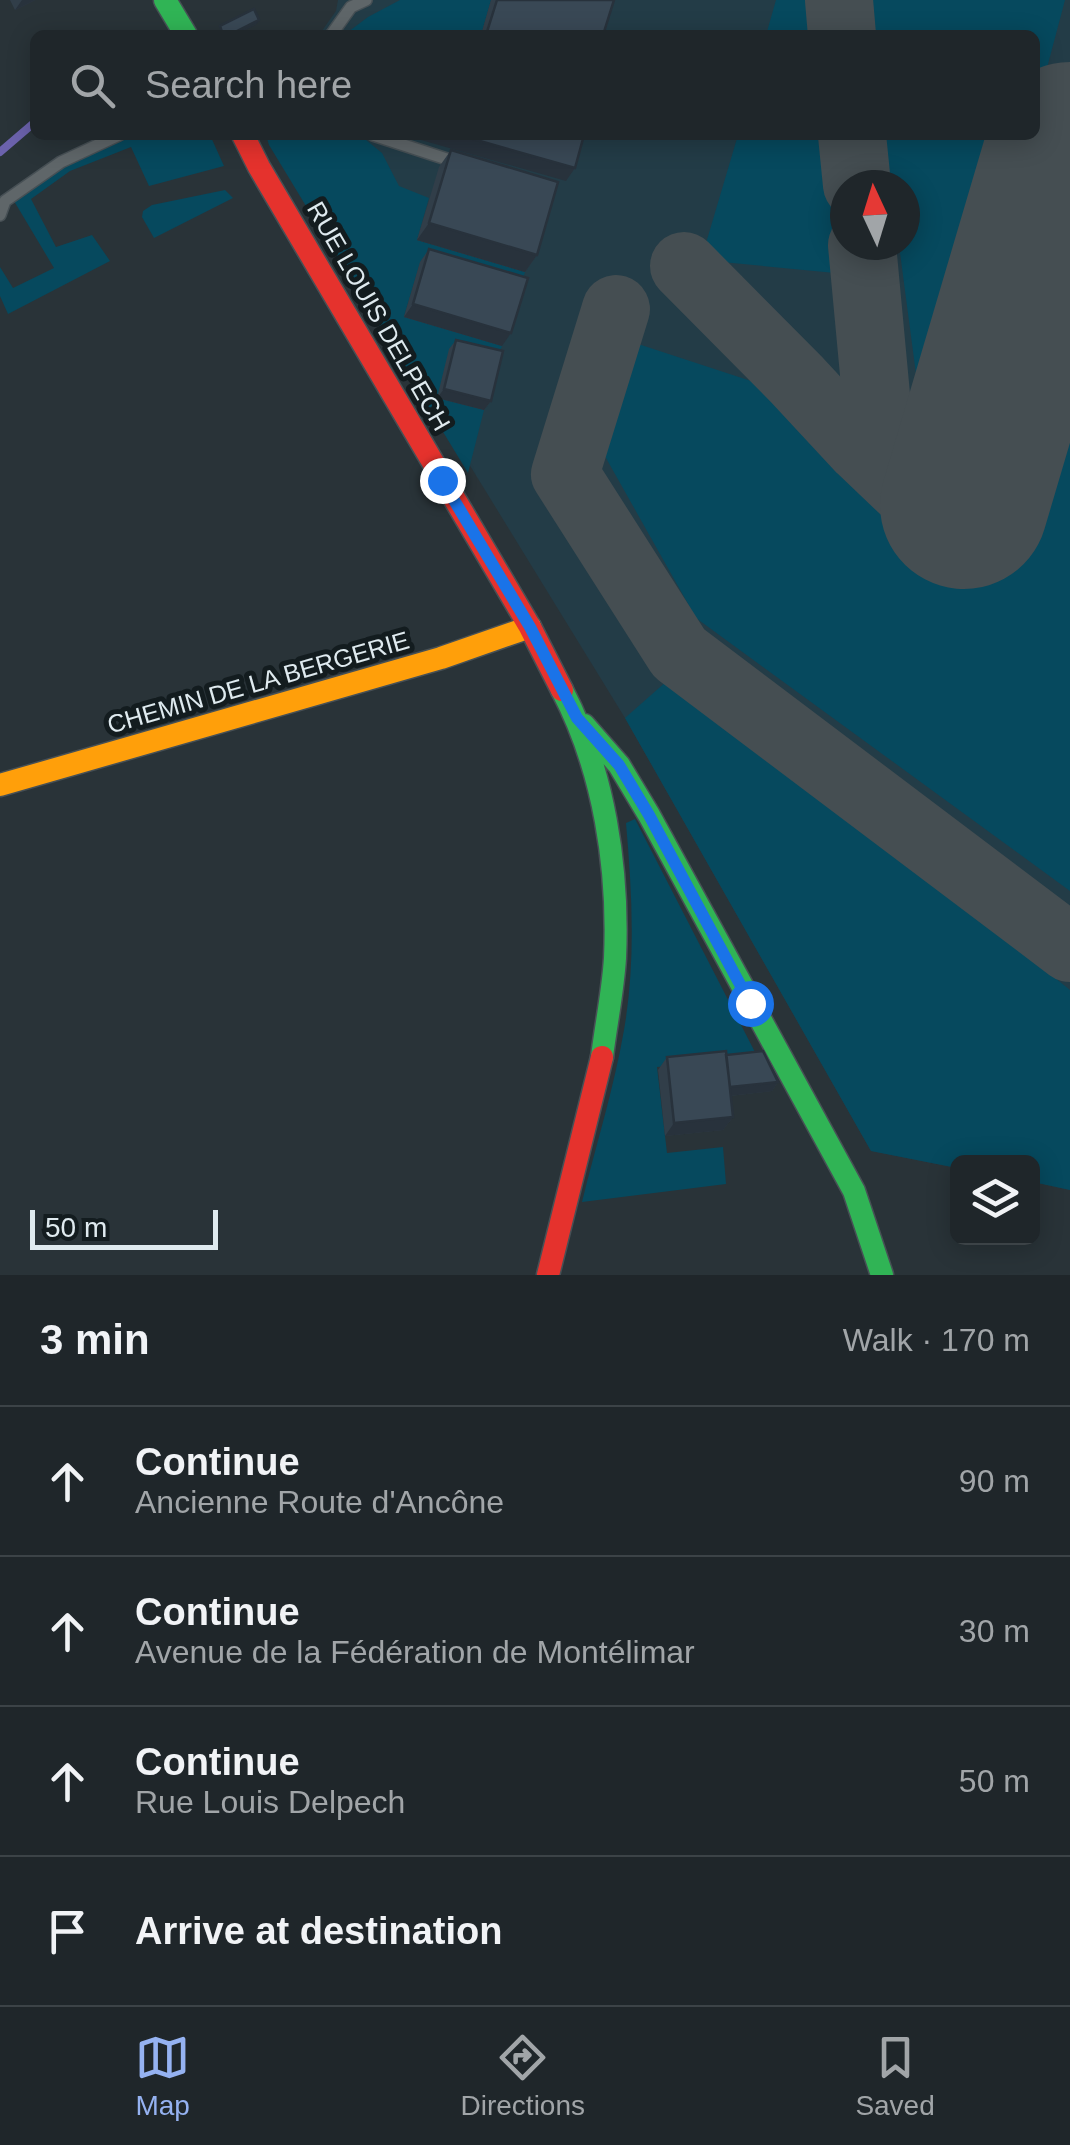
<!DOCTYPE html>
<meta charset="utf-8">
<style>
:root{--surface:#1f262a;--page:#272e32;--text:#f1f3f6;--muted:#a1a5a8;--line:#3c4347;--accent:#95b2f1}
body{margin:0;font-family:Arial,sans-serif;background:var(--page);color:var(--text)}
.controls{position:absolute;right:30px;bottom:30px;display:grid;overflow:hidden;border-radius:15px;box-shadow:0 5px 25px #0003}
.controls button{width:90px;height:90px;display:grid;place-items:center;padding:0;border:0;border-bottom:2px solid var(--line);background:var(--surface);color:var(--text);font:50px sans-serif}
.compass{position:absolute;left:830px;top:170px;width:90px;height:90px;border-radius:50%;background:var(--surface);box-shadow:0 5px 25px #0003;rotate:356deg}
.scale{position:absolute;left:30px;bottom:25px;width:188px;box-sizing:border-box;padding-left:10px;border:5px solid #dfeaef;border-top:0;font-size:28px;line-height:35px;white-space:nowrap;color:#dfeaef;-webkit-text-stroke:8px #131c1f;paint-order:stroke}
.stop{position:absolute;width:30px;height:30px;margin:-22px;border:8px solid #1a73e8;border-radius:50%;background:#fff}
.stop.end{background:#1a73e8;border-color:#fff;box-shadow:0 2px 10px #0008}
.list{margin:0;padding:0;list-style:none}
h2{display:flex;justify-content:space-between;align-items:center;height:130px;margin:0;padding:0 40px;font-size:42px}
h2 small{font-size:32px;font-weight:400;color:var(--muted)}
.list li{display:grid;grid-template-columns:65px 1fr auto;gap:30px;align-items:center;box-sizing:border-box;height:150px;padding:0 40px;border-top:2px solid var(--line)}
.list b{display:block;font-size:38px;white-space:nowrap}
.list p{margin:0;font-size:32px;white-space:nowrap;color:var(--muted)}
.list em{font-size:32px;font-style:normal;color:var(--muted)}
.icon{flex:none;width:55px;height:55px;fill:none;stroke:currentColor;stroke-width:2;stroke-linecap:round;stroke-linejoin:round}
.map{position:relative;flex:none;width:1070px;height:1275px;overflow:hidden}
.search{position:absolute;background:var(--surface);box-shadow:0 5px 25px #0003;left:30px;right:30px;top:30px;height:110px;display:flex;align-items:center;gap:25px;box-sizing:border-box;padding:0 35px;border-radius:15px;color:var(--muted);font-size:38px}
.sheet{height:730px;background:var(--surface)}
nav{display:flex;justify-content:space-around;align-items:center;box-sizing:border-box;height:140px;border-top:2px solid var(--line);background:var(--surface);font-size:28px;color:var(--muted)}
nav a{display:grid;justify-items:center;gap:5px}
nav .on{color:var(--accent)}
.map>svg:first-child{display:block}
.built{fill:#233c47;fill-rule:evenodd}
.green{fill:#06495e}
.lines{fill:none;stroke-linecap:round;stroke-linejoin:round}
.stream{stroke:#6b62ac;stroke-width:8}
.taxiway{stroke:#454e52;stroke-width:68}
.runway{stroke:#454e52;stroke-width:168}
.lane-casing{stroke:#475055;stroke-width:14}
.fast-casing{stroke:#475055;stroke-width:25}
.slow-casing{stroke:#475055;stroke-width:25}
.jam-casing{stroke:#475055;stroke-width:25}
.lane{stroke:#5f6669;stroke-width:11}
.fast{stroke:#30b455;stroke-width:22}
.slow{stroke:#ff9f0a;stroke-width:22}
.jam{stroke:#e5322d;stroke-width:22}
.wall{fill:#313e49}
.shaded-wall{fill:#28323c}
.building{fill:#394855;stroke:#28323c;stroke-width:2.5}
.route{stroke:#1a73e8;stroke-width:12}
.labels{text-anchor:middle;stroke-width:10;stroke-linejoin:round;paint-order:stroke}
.street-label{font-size:25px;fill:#dfeaef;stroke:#131c1f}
</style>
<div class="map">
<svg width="1070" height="1275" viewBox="0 0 1070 1275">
<rect width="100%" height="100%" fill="#293338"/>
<path class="built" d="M338,0H1070V1190L1033,1182L1032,1162H958L957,1168L871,1151L625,718L267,135H1035V35H319L336,11ZM845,185H905V245H845Z"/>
<path class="green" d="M400,0H491L481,35H344L368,17Z
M776,0H818L820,35H766Z
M867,0H1065L1035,113V35H871Z
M136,135H210L224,166L149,186L131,147L70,171L31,199L56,247L92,235L110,261L8,314L0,296V267L13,288L54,268L14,201L69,164Z
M266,135H360L382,153L399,186L429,198L417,240L525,272L519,292L420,263L404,316L502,346L496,361L450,349L484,410L468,473L269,145Z
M738,135H827L835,273L701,260Z
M884,135H1029L952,426L923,427L899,245H905V185H891Z
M225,190L233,198L154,238L142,217L143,211L152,205Z
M632,342L772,388L863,479L945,533L992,534L1025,502L1070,347V891L696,618L597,442Z
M676,673L1070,990V1190L1033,1182L1032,1162H958L957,1168L871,1151L625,718Z
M635,819L757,1056L657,1067L667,1153L723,1147L726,1184L582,1202C596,1145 614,1088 624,1030C636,961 632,892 626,823Z"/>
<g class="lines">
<path class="stream" d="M0,152L35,122"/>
<path class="taxiway" d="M839,0L842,35
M852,135L857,185
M862,245L883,470
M684,266L796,379L861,449L903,489L943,510L964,505
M616,309L565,474L679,653L1070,948"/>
<path class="runway" d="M964,505L1070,146"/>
<g class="lane-casing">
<path id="lane" d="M331,35L351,7L366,0
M373,135L459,163
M0,215L5,201L61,162L119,135"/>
</g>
<g class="fast-casing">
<path id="fast" d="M165,0L186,35
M562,690C604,770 619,868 615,958C613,991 606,1024 602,1057
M584,725L619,765L649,815L854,1191L882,1275"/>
</g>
<g class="slow-casing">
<path id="slow" d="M0,785L441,658L530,627"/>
</g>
<g class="jam-casing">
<path id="jam" d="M243,135L259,167L530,627L562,690
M548,1275L602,1057"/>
</g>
<use href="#lane" class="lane"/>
<use href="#fast" class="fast"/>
<use href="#slow" class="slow"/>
<use href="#jam" class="jam"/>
</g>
<path class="wall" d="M10,0H35L15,10Z
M491,0H614L603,35H481Z
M451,150L537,255L525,272L417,240L439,167Z
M429,249L502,346L404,317L420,262Z
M456,340L491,401L484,410L437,398L449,349Z
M726,1055L778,1082L772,1091L730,1096L733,1117L723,1130L665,1136L658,1070L667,1057Z"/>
<path class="shaded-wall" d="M22,0H35L15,10Z
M259,20L256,25L235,35H229Z
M425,135H459L575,168L566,181L421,140Z
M429,223L537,255L525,272L417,240Z
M413,304L511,333L502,346L404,317Z
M444,389L491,401L484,410L437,398Z
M778,1082L772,1091L720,1097L726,1088Z
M733,1117L723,1130L665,1136L674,1123Z"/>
<path class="building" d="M497,0H614L603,35H486Z
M254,9L259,20L229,35H223L220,26Z
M459,135H584L575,168Z
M451,150L558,182L537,255L429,223Z
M429,249L528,278L511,333L413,304Z
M456,340L503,351L491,401L444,389Z
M726,1051L733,1117L674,1123L667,1057Z
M763,1051L778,1082L730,1087L726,1055Z"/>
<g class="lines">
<path class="route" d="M442,480L530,627L577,718L619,765L649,815L750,1003"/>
</g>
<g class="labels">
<g class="street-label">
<text transform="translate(379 316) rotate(60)" y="9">RUE LOUIS DELPECH</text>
<text transform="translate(258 682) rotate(-16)" y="9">CHEMIN DE LA BERGERIE</text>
</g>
</g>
</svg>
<div class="controls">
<button><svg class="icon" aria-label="layers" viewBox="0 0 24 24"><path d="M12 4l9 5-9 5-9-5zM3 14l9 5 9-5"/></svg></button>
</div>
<svg class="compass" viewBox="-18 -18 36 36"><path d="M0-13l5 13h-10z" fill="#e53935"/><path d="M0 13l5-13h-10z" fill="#a1a5a8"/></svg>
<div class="scale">50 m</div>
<div class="stop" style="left:750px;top:1003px"></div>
<div class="stop end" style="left:442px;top:480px"></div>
<div class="search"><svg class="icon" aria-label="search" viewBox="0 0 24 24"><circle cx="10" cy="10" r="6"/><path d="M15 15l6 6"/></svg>Search here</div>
</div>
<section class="sheet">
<h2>3 min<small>Walk · 170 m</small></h2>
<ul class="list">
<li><svg class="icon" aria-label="ahead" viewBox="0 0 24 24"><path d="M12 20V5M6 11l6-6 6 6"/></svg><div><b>Continue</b><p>Ancienne Route d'Ancône</p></div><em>90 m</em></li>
<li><svg class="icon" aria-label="ahead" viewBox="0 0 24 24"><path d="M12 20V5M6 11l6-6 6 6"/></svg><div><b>Continue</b><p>Avenue de la Fédération de Montélimar</p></div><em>30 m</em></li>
<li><svg class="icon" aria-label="ahead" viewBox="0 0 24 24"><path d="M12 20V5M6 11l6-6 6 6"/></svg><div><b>Continue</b><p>Rue Louis Delpech</p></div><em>50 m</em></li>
<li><svg class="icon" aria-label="arrive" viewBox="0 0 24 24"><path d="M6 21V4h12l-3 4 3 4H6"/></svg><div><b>Arrive at destination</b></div></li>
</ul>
</section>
<nav>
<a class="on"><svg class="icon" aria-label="map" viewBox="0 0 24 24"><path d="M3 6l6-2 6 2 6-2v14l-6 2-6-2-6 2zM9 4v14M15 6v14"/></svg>Map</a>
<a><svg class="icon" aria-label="directions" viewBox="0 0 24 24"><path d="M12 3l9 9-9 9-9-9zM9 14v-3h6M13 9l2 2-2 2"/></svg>Directions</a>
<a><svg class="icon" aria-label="saved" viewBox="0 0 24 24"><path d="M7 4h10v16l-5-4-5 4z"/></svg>Saved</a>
</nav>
